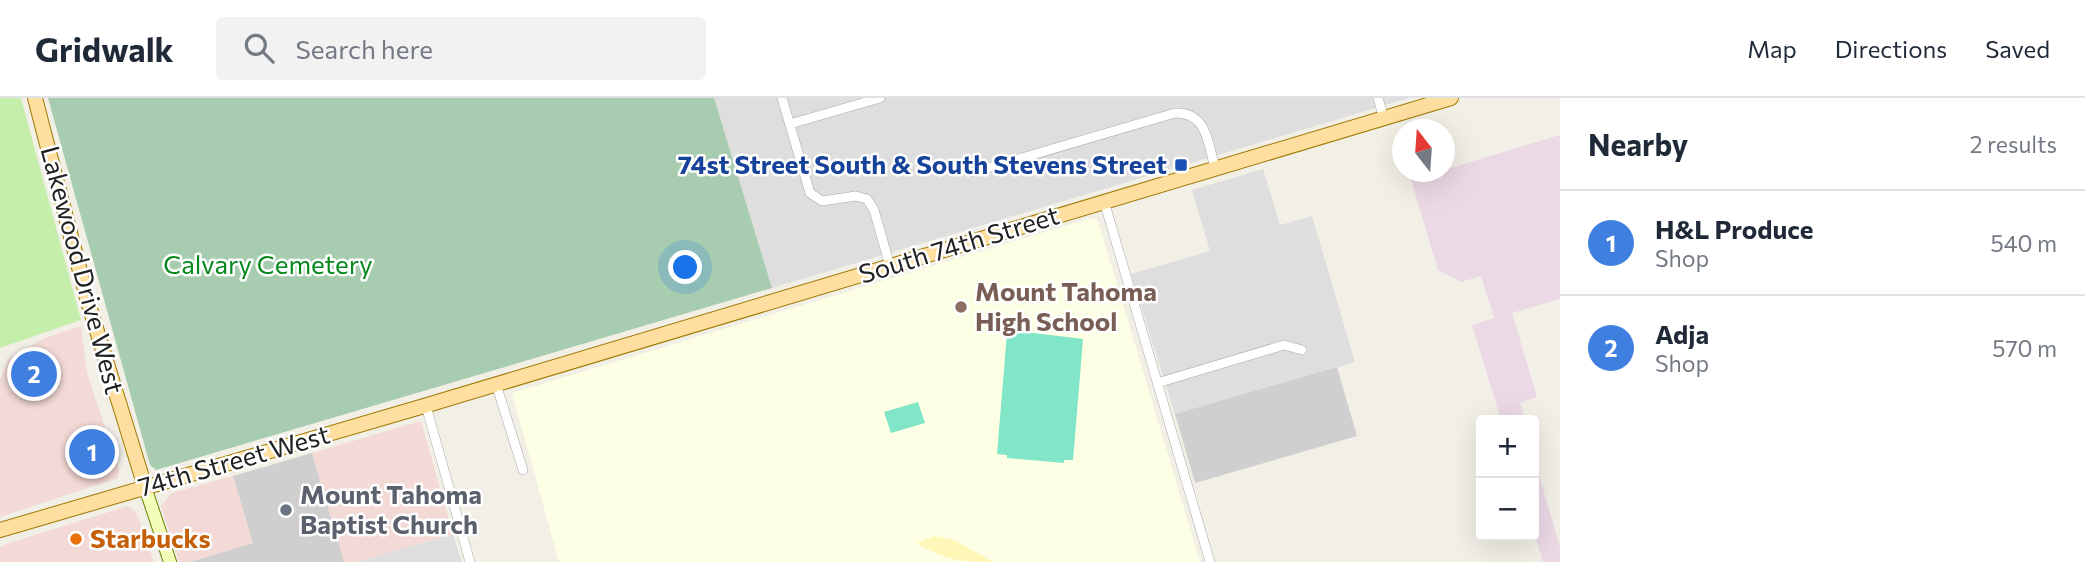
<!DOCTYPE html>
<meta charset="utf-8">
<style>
:root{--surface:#fff;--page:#f2f2f3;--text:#1f2937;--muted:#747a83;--line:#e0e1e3;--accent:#ea580c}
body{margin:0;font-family:Commissioner,sans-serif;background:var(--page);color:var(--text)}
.controls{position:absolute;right:21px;bottom:21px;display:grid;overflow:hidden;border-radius:7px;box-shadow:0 7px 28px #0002}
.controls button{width:63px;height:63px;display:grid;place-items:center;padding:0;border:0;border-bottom:2px solid var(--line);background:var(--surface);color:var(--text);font:35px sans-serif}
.compass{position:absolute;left:1392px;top:21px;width:63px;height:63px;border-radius:50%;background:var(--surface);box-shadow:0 7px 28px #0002;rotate:343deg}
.you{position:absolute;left:686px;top:170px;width:24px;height:24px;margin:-18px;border:5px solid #fff;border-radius:50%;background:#1a73e8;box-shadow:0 0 0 10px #1a73e833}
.badge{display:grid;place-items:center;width:46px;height:46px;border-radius:50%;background:var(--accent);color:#fff;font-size:23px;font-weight:700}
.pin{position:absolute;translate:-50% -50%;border:4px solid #fff;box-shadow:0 2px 7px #0006}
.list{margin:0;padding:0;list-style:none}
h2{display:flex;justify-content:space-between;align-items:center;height:91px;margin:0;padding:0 28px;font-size:30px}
h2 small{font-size:23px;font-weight:400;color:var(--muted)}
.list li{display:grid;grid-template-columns:46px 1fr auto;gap:21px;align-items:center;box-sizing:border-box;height:105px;padding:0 28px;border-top:2px solid var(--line)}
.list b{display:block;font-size:26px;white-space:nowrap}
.list p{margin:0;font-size:23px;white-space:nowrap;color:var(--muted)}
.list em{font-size:23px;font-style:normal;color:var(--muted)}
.icon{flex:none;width:38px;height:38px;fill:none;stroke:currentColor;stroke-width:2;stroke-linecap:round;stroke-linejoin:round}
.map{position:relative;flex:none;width:1560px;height:464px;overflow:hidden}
header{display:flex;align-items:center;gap:42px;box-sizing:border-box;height:98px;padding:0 35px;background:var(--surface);border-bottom:2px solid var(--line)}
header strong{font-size:33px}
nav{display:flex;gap:38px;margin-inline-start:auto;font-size:24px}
.search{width:490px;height:63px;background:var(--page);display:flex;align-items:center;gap:18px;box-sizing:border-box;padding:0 24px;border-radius:7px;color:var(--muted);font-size:26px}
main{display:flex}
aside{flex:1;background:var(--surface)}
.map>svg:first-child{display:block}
.residential{fill:#dfdede}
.commercial{fill:#f3dad6}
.industrial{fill:#ebd9e6}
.education{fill:#fcffe3}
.religious{fill:#cfcfcf}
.grass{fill:#c5eeab}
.sand{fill:#fff7b8}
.cemetery{fill:#a7ccb0}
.pitch{fill:#81e5c8}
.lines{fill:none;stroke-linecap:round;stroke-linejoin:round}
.minor-casing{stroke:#a8a8a8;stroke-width:10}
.secondary-casing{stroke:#668000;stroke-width:14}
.primary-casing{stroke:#9e7900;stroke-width:16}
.minor{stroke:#fff;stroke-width:9}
.secondary{stroke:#f3fdb9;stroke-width:12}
.primary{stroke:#ffdf9f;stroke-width:14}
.transit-dot{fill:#1a4fb4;stroke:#fff;stroke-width:2.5}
.education-dot{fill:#8d6e63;stroke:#fff;stroke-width:2.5}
.worship-dot{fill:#6b7280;stroke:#fff;stroke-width:2.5}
.food-dot{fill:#e8710a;stroke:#fff;stroke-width:2.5}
.labels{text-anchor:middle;stroke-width:5;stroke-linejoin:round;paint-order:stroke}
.transit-label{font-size:26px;font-weight:bold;fill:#164399;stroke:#fff;text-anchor:end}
.street-label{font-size:26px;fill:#212121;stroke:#fff}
.park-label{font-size:26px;fill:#05891d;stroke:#fff}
.education-label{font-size:26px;font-weight:bold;fill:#785e54;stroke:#fff;text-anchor:start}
.worship-label{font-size:26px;font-weight:bold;fill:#5b616d;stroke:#fff;text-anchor:start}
.food-label{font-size:26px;font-weight:bold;fill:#c56008;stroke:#fff;text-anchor:start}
</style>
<header>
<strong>Gridwalk</strong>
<div class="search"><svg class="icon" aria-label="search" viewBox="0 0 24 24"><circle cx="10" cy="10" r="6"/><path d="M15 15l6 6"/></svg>Search here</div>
<nav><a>Map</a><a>Directions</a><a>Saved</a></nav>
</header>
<main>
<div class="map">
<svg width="1560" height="464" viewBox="0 0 1560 464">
<rect width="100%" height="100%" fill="#f2efe7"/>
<path class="residential" d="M713,0H1409L772,190Z
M1263,71L1280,127L1312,118L1355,264L1175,316L1131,176L1210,153L1192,92Z
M453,436L462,464H356Z"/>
<path class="commercial" d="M81,228L87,275L119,372L118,380L0,419V282L9,260L47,239Z
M421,323L453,436L356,464H344L312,355Z
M233,378L253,445L190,464H179L161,408L172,395Z
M128,408L136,414L154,464H0V449L9,445Z"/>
<path class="industrial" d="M1560,37V201L1512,215L1537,299L1520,305L1525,321L1501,322L1472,227L1494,220L1481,178L1461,184L1438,172L1411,82Z
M1534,360L1560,449V464H1543L1534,434Z"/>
<path class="education" d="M1091,120L1098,123L1200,464H559L512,295Z"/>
<path class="religious" d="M1337,269L1357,338L1195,385L1175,316Z
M312,355L344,464H190L253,445L233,378Z"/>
<path class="grass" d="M0,0H21L81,222L0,250Z"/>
<path class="sand" d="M935,438L954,442L993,464C960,464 945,462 917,445Z"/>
<path class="cemetery" d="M48,0H714L772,190L156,372L150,367Z"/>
<path class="pitch" d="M1017,233L1083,241L1073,362H1064V365L1007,360V357L997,356L1007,235Z
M918,304L925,325L891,335L884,314Z"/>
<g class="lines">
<g class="minor-casing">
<path id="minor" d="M782,0L810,95L822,103L856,98L867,101L874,112L890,168
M1378,0L1384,21
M790,26L880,0
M974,74L1175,15C1207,14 1208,45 1215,70
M1104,103L1210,464
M1157,285L1284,247L1302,252
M496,286L523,372
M426,308L470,464"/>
</g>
<g class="secondary-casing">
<path id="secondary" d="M145,389L170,464"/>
</g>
<g class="primary-casing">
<path id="primary" d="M35,0L88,204L145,389
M0,432L424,308L1451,0"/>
</g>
<use href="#minor" class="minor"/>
<use href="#secondary" class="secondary"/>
<use href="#primary" class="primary"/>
</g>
<rect class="transit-dot" x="1174" y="60" width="14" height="14" rx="3.5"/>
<circle class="education-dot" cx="961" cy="209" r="7"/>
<circle class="worship-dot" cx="286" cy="412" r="7"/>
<circle class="food-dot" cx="76" cy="441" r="7"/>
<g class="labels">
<g class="transit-label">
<text x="1167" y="76">74st Street South &amp; South Stevens Street</text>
</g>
<g class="street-label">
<text transform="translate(959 147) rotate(-17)" y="9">South 74th Street</text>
<text transform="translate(82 172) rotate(75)" y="9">Lakewood Drive West</text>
<text transform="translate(234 363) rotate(-16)" y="9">74th Street West</text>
</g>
<g class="park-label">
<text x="268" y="176">Calvary Cemetery</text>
</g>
<g class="education-label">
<text x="975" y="203">Mount Tahoma<tspan x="975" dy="30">High School</tspan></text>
</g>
<g class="worship-label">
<text x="300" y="406">Mount Tahoma<tspan x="300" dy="30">Baptist Church</tspan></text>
</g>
<g class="food-label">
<text x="90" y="450">Starbucks</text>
</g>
</g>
</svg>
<div class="controls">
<button>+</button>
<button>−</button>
</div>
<svg class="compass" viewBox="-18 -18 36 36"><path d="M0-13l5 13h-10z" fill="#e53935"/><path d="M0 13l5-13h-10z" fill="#747a83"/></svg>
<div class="you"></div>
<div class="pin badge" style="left:92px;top:354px;background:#3f7fe0">1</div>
<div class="pin badge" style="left:34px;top:276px;background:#3f7fe0">2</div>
</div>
<aside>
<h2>Nearby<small>2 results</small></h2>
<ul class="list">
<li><span class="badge" style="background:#3f7fe0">1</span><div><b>H&amp;L Produce</b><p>Shop</p></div><em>540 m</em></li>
<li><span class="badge" style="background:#3f7fe0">2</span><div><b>Adja</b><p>Shop</p></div><em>570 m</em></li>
</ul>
</aside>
</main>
